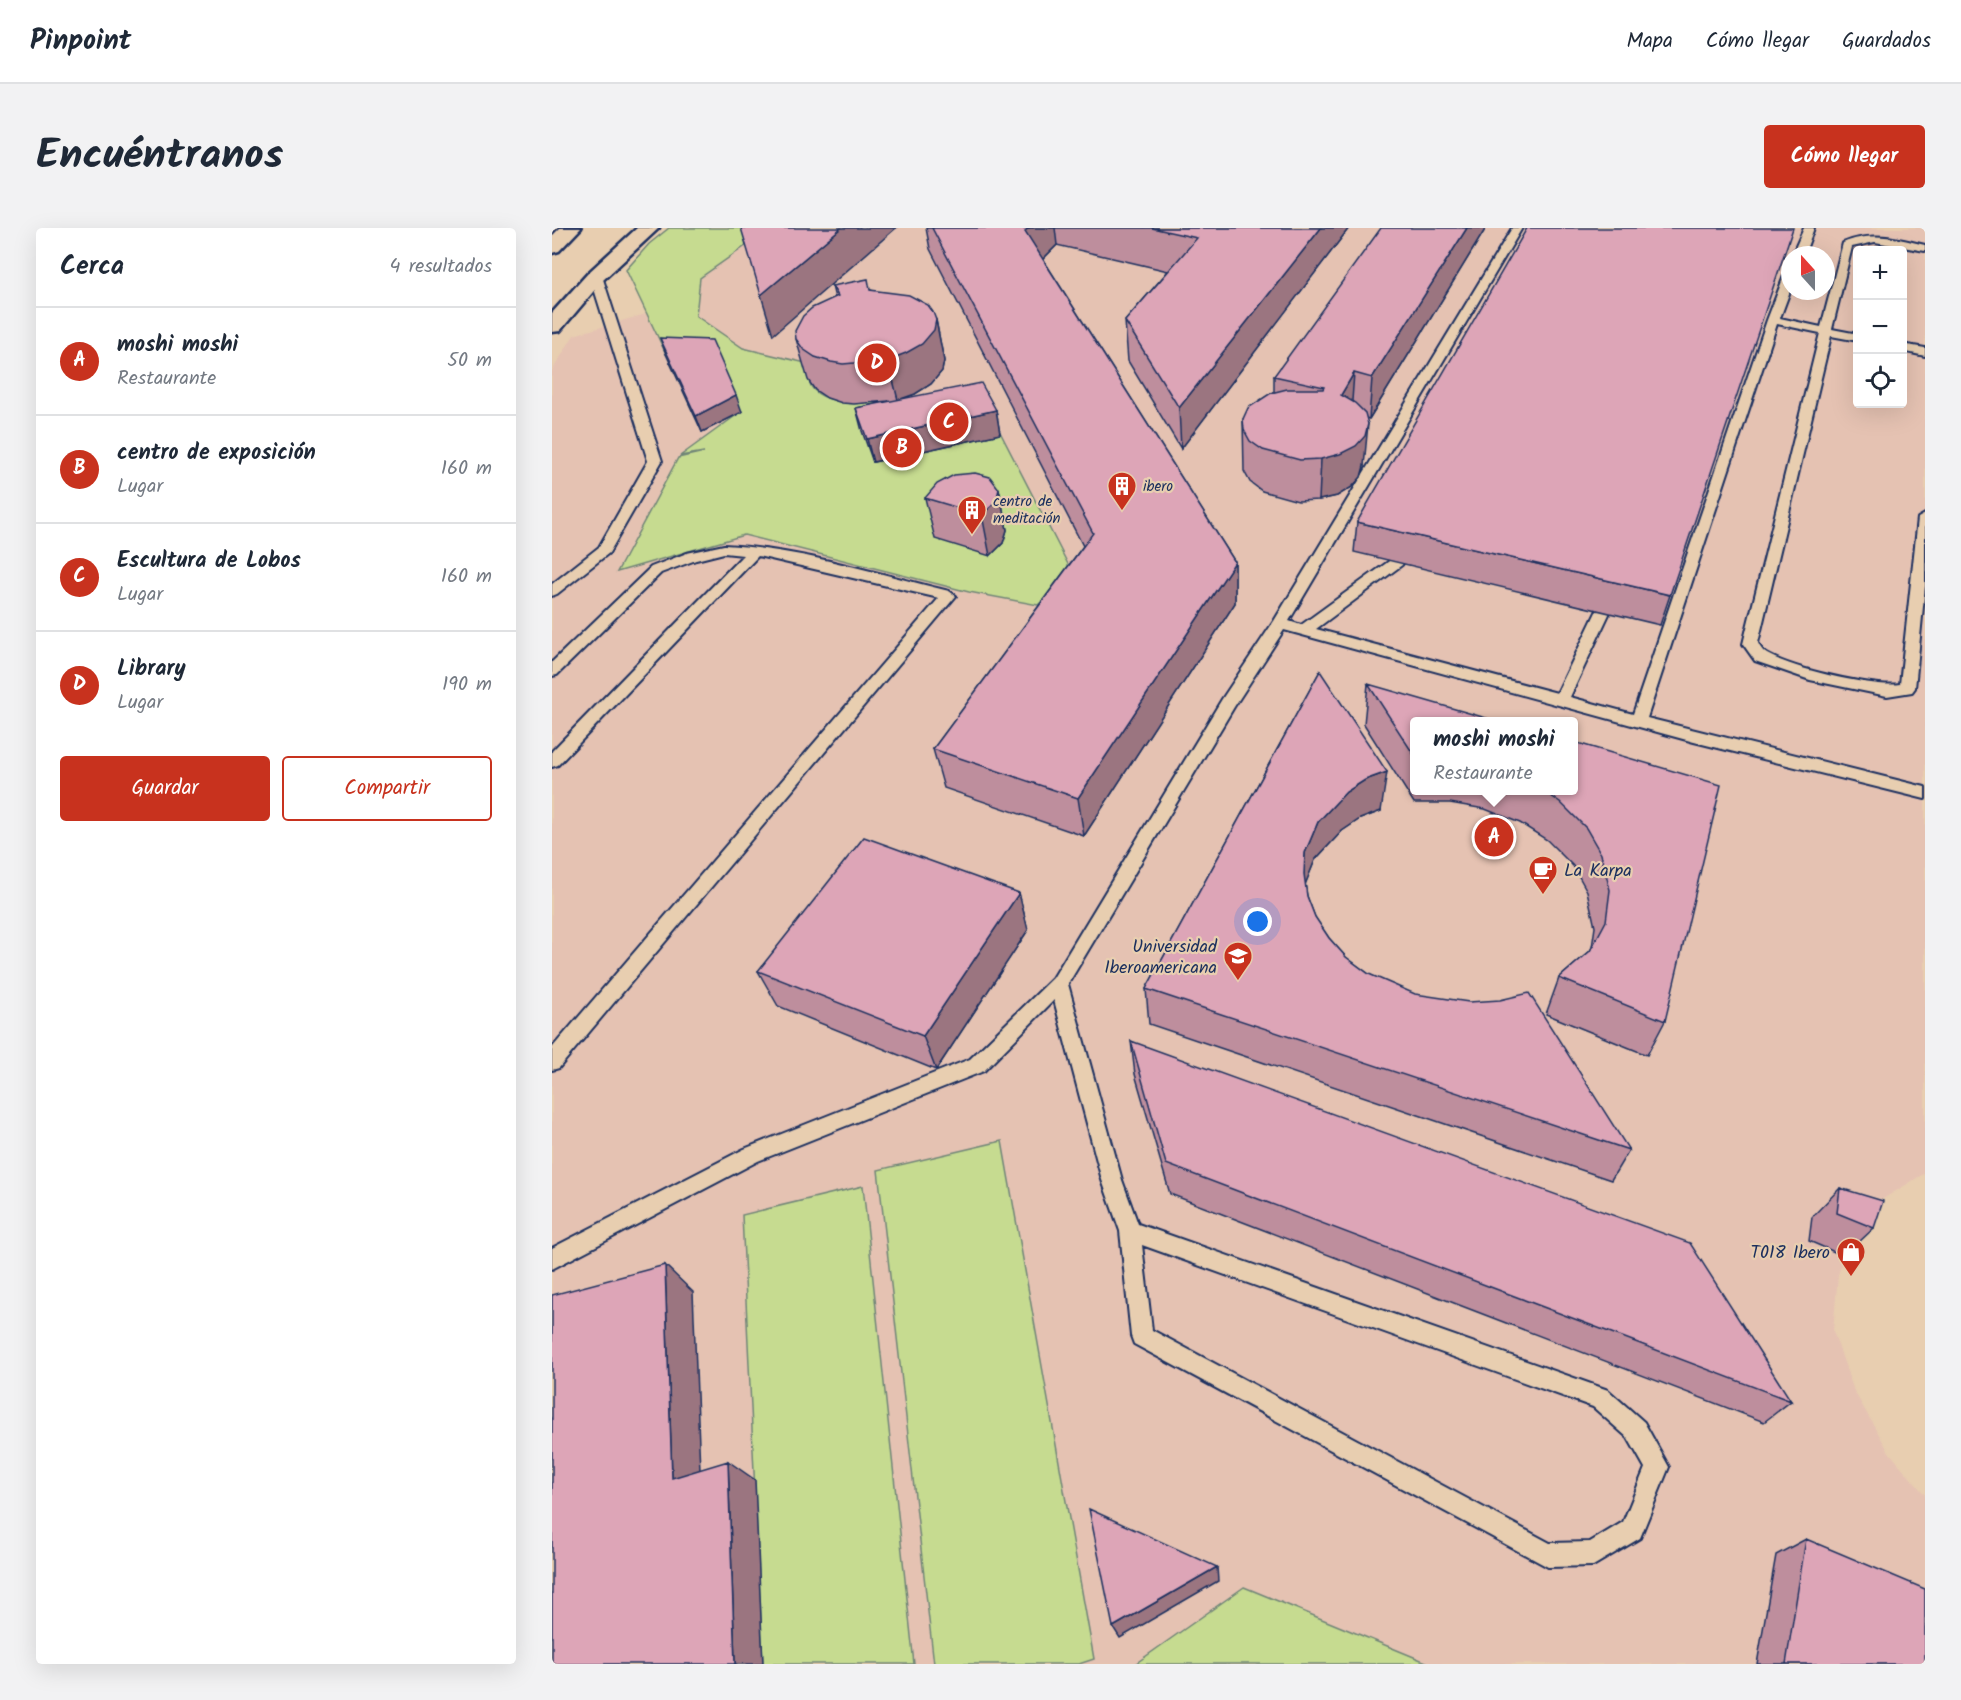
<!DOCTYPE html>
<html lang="es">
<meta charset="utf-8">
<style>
:root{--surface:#fff;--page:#f2f2f3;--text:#1f2937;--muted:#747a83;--line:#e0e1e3;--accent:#c8321e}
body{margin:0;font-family:Kalam,sans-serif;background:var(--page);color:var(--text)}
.controls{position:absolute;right:18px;top:18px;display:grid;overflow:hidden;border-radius:6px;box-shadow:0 6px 24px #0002}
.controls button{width:54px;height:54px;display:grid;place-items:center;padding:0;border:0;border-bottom:2px solid var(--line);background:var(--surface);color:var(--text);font:30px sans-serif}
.compass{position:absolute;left:1229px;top:18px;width:54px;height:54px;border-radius:50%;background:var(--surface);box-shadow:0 6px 24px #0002;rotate:339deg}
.you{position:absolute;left:706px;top:694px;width:21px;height:21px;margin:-15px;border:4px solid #fff;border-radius:50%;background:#1a73e8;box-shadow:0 0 0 9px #1a73e833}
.badge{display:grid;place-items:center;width:39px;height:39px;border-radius:50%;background:var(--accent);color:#fff;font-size:20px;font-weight:700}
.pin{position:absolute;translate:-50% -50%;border:3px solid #fff;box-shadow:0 2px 6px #0006}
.popup{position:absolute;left:858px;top:489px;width:168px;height:78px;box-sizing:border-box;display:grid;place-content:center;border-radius:6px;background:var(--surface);filter:drop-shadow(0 2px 4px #0005);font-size:20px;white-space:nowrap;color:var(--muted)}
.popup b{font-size:22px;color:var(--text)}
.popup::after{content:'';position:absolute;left:50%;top:100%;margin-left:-12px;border:12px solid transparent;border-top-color:var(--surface)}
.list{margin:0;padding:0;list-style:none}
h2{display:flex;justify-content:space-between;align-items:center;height:78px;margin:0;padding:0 24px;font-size:26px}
h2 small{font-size:20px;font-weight:400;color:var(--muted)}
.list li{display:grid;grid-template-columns:39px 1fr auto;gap:18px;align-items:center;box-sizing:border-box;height:108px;padding:0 24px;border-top:2px solid var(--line)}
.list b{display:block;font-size:22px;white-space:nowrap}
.list p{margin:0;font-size:20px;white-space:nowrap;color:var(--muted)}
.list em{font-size:20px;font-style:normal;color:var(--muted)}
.actions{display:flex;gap:12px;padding:18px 24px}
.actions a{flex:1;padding:14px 0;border:2px solid var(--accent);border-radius:6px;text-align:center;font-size:21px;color:var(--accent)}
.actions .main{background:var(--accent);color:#fff}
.icon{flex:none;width:33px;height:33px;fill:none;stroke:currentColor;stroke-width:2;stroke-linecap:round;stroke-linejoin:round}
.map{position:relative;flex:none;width:1373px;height:1436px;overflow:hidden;border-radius:6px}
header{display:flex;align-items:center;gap:36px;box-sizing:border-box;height:84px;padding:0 30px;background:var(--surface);border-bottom:2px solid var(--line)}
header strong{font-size:28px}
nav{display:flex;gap:33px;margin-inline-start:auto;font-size:21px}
.intro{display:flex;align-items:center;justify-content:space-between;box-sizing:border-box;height:144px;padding:0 36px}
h1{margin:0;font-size:42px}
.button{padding:15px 27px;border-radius:6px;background:var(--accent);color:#fff;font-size:21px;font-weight:700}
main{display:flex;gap:36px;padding:0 36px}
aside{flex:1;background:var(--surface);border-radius:6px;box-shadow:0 6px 24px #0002}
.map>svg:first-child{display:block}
.built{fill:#e5c2b2;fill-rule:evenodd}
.green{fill:#c6db90;stroke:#708577;stroke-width:1.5}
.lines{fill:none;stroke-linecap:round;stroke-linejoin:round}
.lane-casing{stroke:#1b2f5e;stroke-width:4}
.secondary-casing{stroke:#1b2f5e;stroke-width:5}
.highway-casing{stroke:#1b2f5e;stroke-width:5}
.lane{fill:#e8ceb0;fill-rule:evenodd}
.secondary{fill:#e8ceb0;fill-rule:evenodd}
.highway{fill:#e8ceb0;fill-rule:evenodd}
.wall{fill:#be8e9d;stroke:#1b2f5e;stroke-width:1.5}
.shaded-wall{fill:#9b7480;stroke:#1b2f5e;stroke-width:1.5}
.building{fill:#dda5b7;stroke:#1b2f5e;stroke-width:1.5}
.labels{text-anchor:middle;stroke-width:4.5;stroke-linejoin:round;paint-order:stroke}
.far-poi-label{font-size:15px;fill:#1b2f5e;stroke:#e8ceb0;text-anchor:start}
.poi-label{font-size:18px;fill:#1b2f5e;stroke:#e8ceb0;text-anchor:end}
</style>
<header>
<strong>Pinpoint</strong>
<nav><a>Mapa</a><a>Cómo llegar</a><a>Guardados</a></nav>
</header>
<div class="intro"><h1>Encuéntranos</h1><a class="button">Cómo llegar</a></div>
<main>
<aside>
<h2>Cerca<small>4 resultados</small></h2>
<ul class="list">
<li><span class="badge">A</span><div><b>moshi moshi</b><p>Restaurante</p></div><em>50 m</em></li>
<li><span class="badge">B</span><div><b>centro de exposición</b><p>Lugar</p></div><em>160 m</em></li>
<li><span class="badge">C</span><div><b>Escultura de Lobos</b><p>Lugar</p></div><em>160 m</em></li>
<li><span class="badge">D</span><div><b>Library</b><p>Lugar</p></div><em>190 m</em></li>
</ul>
<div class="actions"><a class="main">Guardar</a><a>Compartir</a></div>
</aside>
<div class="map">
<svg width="1373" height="1436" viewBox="0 0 1373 1436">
<rect width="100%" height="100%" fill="#e8ceb0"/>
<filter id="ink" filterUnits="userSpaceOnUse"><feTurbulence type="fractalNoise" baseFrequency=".0167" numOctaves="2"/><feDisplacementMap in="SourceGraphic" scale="12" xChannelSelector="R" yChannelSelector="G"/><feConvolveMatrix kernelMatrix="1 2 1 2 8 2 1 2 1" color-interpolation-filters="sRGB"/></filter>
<g filter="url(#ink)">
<path class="built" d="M117,0H1373V945L1326,974L1301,1001L1286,1047L1281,1103L1302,1163L1337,1224L1373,1267V1404L1369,1436H0V143L22,107L97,85V16ZM1306,22H1350V176H1306ZM1238,27H1274V63H1238ZM862,494H1022V562H862Z"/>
<path class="green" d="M117,0H219L148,50L144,88L191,120L258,136C243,188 333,173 358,172C382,170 405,168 429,167L520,344L486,377L417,364L192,307L65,344L126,230L152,224L128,228L190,183L114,126L74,42L97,16Z
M450,913L542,1431L527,1436H382L326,942Z
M311,958L362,1436H211L190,987Z
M692,1359L879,1436H583Z"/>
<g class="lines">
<g class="lane-casing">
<path id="lane" d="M960,0H970L737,393L749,397L840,331H850L852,334L850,337L764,401L1005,465L1044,384L1051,379L1058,384L1018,469L1081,486L1215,92L1232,48L1238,45V63L1228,90L1269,99L1291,15C1319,3 1345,10 1373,17V23L1323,14L1300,19L1280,101L1306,106V113L1279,108L1206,415C1208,419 1211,424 1215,426C1239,440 1321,460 1348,456L1366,290L1373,286V358L1363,460L1360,464L1335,468L1258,452L1203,433L1191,416L1268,105L1225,96L1095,490L1373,559V571L1142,514L732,402L682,479L516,756L570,952L586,996L1056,1162L1092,1194L1117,1239L1088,1310L1041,1338L996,1339L582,1116L579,1108L568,1003L550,952L502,772L432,843L206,933L0,1041V1020L192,921L418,831L501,750L670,471L722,393ZM590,1017L1041,1179L1076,1210L1093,1240L1071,1294L1038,1314L998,1315L600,1102Z
M1252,0H1262L1252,27H1240Z
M44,45L50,48L110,233L57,325L5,366L0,368V356L47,319L96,233L38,48Z
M1350,116L1373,120V128L1350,123Z
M172,317C248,321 323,345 397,363L404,368L7,840L0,842V820L387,370L206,328L6,537L0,539V523L191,327L172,325L144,332L109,345L5,447L0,448V434L99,339L135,325Z"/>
</g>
<g class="secondary-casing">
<path id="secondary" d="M85,0H107L51,52L8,103L0,104V85L37,44Z"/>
</g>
<g class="highway-casing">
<path id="highway" d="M8,0H29L7,23L0,25V8Z"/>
</g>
<use href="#lane" class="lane"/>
<use href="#secondary" class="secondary"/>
<use href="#highway" class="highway"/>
</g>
<path class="wall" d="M374,0H797L629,221L576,133L573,93L616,43L505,17L491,31L683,334V375L532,608L392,560L381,521L531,318L378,21Z
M934,0L817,191L814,190L812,238L809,249L800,259L785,268L767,272L746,273L710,263L698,254L692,243L691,191L722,164V148Z
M280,58L319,62L384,92L392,133L390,143L379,156L363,166L351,170L444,182L448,206L321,234L310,203L304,180L337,173L302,176L290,175L275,170L263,162L256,152L244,111L283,70Z
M108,110L190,184L150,204L114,126Z
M447,261L455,302L451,315L438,328L383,311L373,270Z
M805,294L1118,367L1108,397L802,324Z
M768,443L829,583L808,591L790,603L763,632L753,656L755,668L763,689L777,710L794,729L817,746L1077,922L1059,952L597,796L594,761Z
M816,456L862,494V562H1022V514L1113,793L1095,827L994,786L1007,750L1038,723L1040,719L1043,699L1035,663L1021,638L995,612L968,595L933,581L898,575H862L812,496Z
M467,665L476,702L384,842L226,778L206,743Z
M579,813L1239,1173L1212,1194L618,966L583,846Z
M1288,960L1322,1000L1292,1028L1257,1013L1260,989Z
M1254,1311L1373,1436H1205L1224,1327Z"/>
<path class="shaded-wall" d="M289,0H344L221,107L209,67Z
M477,0H503L505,17L479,43L473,3Z
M769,0H797L629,221L627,180Z
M915,0H934L817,191L820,150Z
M384,92L392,133L390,143L379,156L363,166L346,172L336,132Z
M802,145L799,186L789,167Z
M184,167L190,184L150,204L144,188Z
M444,182L448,206L321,234L315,211Z
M816,196L812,238L809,249L800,259L785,268L767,272L769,231Z
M447,261L455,302L451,315L438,328L430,287Z
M683,334V375L532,608L526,570Z
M835,544L829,583L808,591L790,603L763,632L751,662L753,625L766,594L794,564L813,552Z
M467,665L476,702L384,842L371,808Z
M113,1037L141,1064L149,1268L120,1250Z
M176,1233L203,1252L211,1436H183Z
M665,1339L666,1353L568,1410L561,1399Z"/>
<path class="building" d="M189,0H289L209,67Z
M380,0H477L473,3L683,334L526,570L381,521L541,305Z
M600,0H769L627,180L573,93L645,10Z
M829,0H915L820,150L802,145L789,167L803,175L813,185L816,196L813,208L804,218L788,226L769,231L748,232L711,222L698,213L692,202L691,191L696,180L719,165L735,161H771L772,159L722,148Z
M975,0H1241L1118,367L805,294Z
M316,51L318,62L357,67L376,77L381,84L384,92L382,102L370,116L354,125L336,132L291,136L279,134L263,129L251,121L244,111L243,103L251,88L260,80L286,68L280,58Z
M108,110L160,112L184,167L144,188Z
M429,155L444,182L315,211L304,180Z
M423,245L438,249L447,261L444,274L430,287L373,270L385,256L402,247Z
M768,443L835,544L813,552L794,564L766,594L753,625L752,646L755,668L763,689L777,710L794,729L817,746L863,766L917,774L948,772L977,765L1077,922L594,761Z
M816,456L948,494H862V527Z
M1022,514L1169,557L1113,793L1007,750L1038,723L1054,693L1058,662L1049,626L1034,600L1008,574L990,562H1022Z
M312,609L467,665L371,808L206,743Z
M579,813L1138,1015L1239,1173L614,936Z
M1288,960L1331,973L1322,1000L1285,985Z
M113,1037L120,1250L176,1233L183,1436H0V1067Z
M537,1281L665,1339L561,1399Z
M1254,1311L1373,1361V1436H1234Z"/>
</g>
<defs>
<g id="building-pin" transform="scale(1.5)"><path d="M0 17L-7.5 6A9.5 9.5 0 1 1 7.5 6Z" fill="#c8321e" stroke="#e8ceb0"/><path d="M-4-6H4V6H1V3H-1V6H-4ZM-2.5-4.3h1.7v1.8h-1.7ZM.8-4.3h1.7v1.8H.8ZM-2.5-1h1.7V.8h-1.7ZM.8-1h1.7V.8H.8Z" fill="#fff"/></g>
<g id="cafe-pin" transform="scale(1.5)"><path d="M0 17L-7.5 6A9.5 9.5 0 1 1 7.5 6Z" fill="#c8321e" stroke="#e8ceb0"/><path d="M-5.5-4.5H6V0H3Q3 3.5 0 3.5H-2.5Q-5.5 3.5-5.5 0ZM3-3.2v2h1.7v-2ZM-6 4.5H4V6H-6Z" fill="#fff"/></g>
<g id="university-pin" transform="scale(1.5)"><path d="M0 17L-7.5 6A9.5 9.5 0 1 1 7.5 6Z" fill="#c8321e" stroke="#e8ceb0"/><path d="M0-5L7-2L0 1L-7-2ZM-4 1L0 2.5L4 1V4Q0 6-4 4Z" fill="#fff"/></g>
<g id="shop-pin" transform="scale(1.5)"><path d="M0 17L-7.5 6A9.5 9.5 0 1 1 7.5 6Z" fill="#c8321e" stroke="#e8ceb0"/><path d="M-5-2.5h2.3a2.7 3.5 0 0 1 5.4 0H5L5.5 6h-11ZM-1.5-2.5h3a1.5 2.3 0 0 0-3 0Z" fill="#fff"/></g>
</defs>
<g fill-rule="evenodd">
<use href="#building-pin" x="570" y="258"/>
<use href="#building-pin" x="420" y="282"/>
<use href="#cafe-pin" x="991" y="642"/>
<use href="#university-pin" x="686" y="728"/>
<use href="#shop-pin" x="1299" y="1024"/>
</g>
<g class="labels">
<g class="far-poi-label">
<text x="591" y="263">ibero</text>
<text x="441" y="278">centro de<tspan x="441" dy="17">meditación</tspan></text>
</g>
<g class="poi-label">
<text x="1012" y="648" text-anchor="start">La Karpa</text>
<text x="665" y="724">Universidad<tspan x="665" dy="21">Iberoamericana</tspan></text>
<text x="1278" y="1030">T018 Ibero</text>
</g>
</g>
</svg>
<div class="controls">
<button>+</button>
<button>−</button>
<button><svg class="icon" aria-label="locate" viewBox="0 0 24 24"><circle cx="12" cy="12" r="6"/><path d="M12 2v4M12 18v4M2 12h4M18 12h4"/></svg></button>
</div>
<svg class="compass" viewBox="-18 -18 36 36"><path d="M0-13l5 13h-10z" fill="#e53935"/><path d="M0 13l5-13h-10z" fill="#747a83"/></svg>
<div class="you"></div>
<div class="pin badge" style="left:942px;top:609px">A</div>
<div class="popup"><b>moshi moshi</b>Restaurante</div>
<div class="pin badge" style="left:350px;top:220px">B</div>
<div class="pin badge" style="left:397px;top:194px">C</div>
<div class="pin badge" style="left:325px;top:135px">D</div>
</div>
</main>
